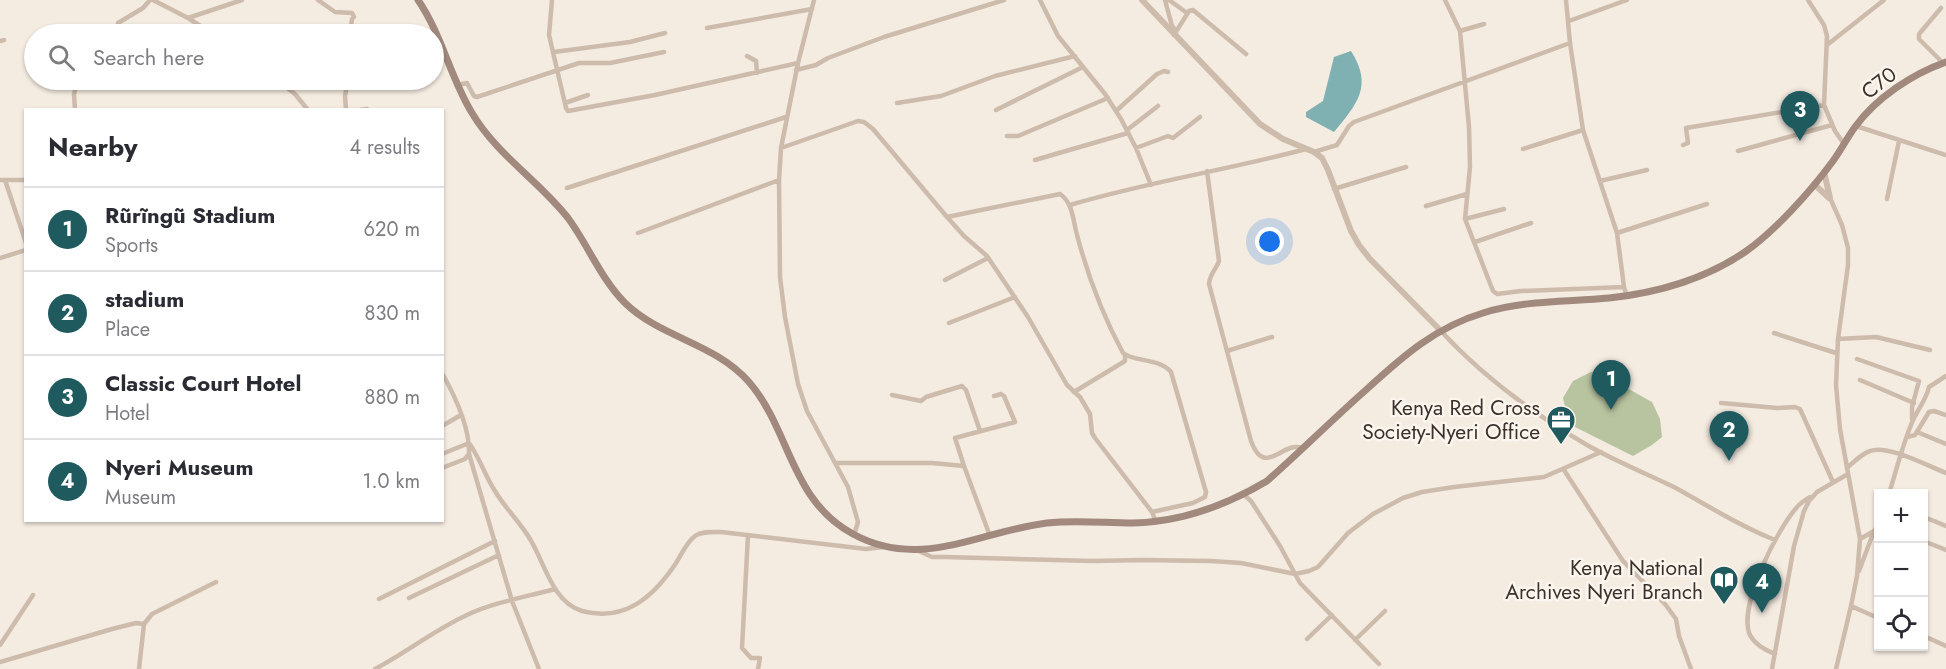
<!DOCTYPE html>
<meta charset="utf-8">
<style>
:root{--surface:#fff;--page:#f2f2f3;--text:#2b2b33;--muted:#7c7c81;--line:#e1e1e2;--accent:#1f5a5e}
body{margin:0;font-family:Jost,sans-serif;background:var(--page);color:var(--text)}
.controls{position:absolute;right:18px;bottom:18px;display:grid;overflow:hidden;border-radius:0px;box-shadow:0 2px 4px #0004}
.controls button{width:54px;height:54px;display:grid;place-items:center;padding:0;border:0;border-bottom:2px solid var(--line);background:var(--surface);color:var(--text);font:30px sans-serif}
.you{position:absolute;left:1270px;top:242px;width:21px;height:21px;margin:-15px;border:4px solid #fff;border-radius:50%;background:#1a73e8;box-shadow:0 0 0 9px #1a73e833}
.badge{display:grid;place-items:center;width:39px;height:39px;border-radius:50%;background:var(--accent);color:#fff;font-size:20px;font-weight:700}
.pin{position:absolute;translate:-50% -50px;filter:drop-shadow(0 2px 3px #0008)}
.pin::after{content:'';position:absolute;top:32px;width:21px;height:18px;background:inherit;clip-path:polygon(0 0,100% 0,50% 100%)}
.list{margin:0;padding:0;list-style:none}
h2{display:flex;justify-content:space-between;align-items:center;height:78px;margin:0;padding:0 24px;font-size:26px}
h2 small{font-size:20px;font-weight:400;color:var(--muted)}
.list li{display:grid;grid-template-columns:39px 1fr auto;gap:18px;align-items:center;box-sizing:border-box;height:84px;padding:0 24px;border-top:2px solid var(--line)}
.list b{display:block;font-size:22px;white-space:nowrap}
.list p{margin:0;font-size:20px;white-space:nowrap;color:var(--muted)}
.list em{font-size:20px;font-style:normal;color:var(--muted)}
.icon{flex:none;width:33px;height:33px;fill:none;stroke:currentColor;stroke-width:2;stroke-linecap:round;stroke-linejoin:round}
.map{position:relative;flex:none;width:1946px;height:669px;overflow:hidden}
.search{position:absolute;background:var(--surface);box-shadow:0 2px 4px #0004;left:24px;top:24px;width:420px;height:66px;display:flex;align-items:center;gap:15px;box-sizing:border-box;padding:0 21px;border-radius:33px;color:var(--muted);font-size:22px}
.panel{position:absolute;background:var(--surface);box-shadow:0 2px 4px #0004;left:24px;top:108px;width:420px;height:414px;border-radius:0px}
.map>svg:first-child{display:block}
.green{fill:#b8c4a0}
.water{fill:#7fb0b2}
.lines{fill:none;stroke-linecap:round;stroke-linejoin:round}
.minor{stroke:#cdbbac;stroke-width:4.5}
.tertiary{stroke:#cdbbac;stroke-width:6}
.secondary{stroke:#a18a7d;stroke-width:7}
.labels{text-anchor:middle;stroke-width:5;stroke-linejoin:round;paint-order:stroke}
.street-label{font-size:21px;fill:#3b302b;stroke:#fbf5ee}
.poi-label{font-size:21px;fill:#3b302b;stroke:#fbf5ee;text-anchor:end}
</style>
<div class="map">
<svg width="1946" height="669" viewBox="0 0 1946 669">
<rect width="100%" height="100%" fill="#f4ebe1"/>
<path class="green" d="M1591,372L1600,373L1652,402L1660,419L1662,437L1652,445L1633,456L1569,424L1563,398L1573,381Z"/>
<path class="water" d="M1351,51C1373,86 1358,103 1334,132L1306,117V112L1323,101L1334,57Z"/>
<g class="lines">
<path class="minor" d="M153,0L188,18L213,34
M318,0L335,12L352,13L354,17L352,19L350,34
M552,0L549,35L566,108L568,111L655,95L798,63
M814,0L798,63L781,148L779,180L780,277L785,317L798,384L807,411L848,487L858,522L854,535
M1040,0L1058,36L1105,94L1121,119L1136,148L1151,185
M1165,0L1172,26L1176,31
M1169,0L1187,13
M1445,0L1460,31L1469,127L1470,167L1465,219L1493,291L1497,294L1521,291L1624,287
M1566,0L1570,43L1583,130L1617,233L1624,287L1627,296
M1808,0L1824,25L1827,36L1824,105L1835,131L1844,144
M1941,8L1919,34V39L1943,63
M188,18L242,0
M1569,21L1627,0
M707,28L812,9
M1460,31L1484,24
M121,34L118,23L143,8L150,0
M1174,35L1189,11L1193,10L1246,54
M0,41L4,40
M1827,45L1884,0
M554,52L630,42L665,33
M747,56L756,61L757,73
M796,70L816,65L828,58L884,37L1004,0
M277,80L295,94L308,110
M457,85L467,83L474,96L477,97L579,63H610L664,52
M565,103L588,95
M897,103L941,96L995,76L1075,56
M75,110L74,94L76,87L99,80
M346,110L345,96L348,80
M360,110L367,109
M996,110L1083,67
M1116,111L1157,74L1164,71L1168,72
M1856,126L1946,155
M1127,130L1158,106
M1007,136H1018L1108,98
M1683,145L1688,143L1686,128L1824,105
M781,148L858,121L864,122L873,129L947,217L964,236L987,256L1028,317L1067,385L1080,397L1090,414L1092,433L1095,438L1152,512L1156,522
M1136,148L1168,136L1173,138L1200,117
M1523,149L1583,130
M1738,151L1832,125
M1314,152L1337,145L1349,126L1354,122L1570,43
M1035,160L1128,133
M1207,171L1219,261C1216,270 1210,273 1209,284L1251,441C1265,479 1283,440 1302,448
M0,180H26
M5,180L26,243
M1600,181L1647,170
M567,188L786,117
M1334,189L1406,167
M1830,198L1842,225L1848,248V265L1838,339L1836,385L1840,429L1860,539L1857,576L1851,606L1836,669
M1887,199L1899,141
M1070,205C1147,182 1228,170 1306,149
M1426,206L1467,194
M947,217L1060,194C1072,202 1073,218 1076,231C1087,274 1102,314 1123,353C1134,362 1159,358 1171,372L1206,492L1205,497L1193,503L1152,512
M1465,219L1504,209
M638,233L779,180
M1617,233L1707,204
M1475,242L1531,223
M0,258L26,250
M945,280L988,258
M949,323L1015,297
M1440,330C1482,376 1534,414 1587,445C1615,461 1645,473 1674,487C1707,505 1739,526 1775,540
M1774,333L1836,353
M1838,339L1876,337L1930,350
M1227,351L1272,337
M1857,359L1919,381L1912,407V419
M442,373C455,396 470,427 469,454L512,601L539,669
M1860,380L1914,403
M1074,392L1125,361V355
M892,395L921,401L926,397L962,386L966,390L980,431
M1721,403L1777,408L1795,407L1800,409L1833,482
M442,426L461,415
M1917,432L1946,444
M1907,437L1915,435L1929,412L1934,411L1946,415
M442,454L469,443C480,458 485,476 495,491C505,508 520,522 530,539C545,563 552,602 582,611C624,622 652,598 674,566C681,556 685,544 695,536C702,531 712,532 721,532L866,549L884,547
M836,463H932L964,466L990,536
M964,466L955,438L1015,422L1004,396L1001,394L994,396
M442,468L465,459L469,454
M1847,468C1854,462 1861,454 1870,451C1887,444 1928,466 1946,473
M1564,470L1623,561L1665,604L1676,619L1679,636L1691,669
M1889,494C1896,471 1902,447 1911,425C1916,411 1926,401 1929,387L1946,376
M1244,495L1251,501L1280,546L1300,583L1379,664
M1924,517L1946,526
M748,535L742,648L751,658H760L758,669
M1860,539L1874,531L1878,524
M1926,542L1946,550
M919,551L932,557H945L1093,561L1142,560L1211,561L1241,563L1295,574L1309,571L1318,567L1348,533L1373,514L1403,498L1422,492L1454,487L1544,477L1601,452
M1859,571L1874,531
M409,598L499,555
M379,599L495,541
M1851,606L1878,618
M1924,636L1946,646
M1307,639L1332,615
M1355,640L1385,611
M0,645L33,595
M1775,654C1765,650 1755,645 1750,635C1737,607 1779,525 1799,505C1802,502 1807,499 1810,497
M0,662L112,629L136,623L144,624
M139,669L144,624L152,614L216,582
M375,669C406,653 434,630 467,615C494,602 526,597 555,589
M1772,669L1794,546L1804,511L1809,501L1817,492L1848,474"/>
<path class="tertiary" d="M1142,0L1260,124L1283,139L1314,152L1322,158L1328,170L1351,231L1359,245L1370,259L1440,330
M1824,172L1830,198
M1814,184L1829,198"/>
<path class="secondary" d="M418,0C442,35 450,77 472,113C497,155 538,180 568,218C588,245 601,279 625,303C661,338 715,343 749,382C791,431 790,500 853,534C921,571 980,531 1047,523C1076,520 1104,523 1133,523C1182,522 1225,506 1267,481C1301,451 1333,419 1367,389C1403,356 1436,327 1483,313C1524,300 1567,302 1609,298C1656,293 1705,279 1745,252C1775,231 1811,191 1833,161C1841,150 1847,138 1855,127C1876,98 1912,74 1946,62"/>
</g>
<defs>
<g id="office-pin" transform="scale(1.5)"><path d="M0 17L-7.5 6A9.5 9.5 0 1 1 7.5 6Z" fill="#1f5a5e" stroke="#fbf5ee"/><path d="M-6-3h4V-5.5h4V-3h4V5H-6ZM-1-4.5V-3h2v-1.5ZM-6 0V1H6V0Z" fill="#fff"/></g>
<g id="library-pin" transform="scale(1.5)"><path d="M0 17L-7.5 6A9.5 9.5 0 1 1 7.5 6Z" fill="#1f5a5e" stroke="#fbf5ee"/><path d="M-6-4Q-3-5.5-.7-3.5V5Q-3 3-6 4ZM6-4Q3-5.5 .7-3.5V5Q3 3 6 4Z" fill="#fff"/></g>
</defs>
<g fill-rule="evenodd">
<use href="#office-pin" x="1561" y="420"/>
<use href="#library-pin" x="1724" y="580"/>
</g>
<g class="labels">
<g class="street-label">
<text transform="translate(1879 83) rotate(-38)" y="7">C70</text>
</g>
<g class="poi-label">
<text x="1540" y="415">Kenya Red Cross<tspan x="1540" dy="24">Society-Nyeri Office</tspan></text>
<text x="1703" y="575">Kenya National<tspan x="1703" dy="24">Archives Nyeri Branch</tspan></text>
</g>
</g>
</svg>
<div class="controls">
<button>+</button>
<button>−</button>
<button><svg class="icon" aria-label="locate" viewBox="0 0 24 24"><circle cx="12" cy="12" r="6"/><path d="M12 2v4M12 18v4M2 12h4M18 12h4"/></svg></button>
</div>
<div class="you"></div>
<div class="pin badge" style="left:1611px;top:410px">1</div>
<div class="pin badge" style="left:1729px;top:461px">2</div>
<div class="pin badge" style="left:1800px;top:141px">3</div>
<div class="pin badge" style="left:1762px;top:613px">4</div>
<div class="search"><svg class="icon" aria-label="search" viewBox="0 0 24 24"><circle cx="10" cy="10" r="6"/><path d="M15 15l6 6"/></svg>Search here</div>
<section class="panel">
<h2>Nearby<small>4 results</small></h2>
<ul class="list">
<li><span class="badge">1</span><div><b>Rũrĩngũ Stadium</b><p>Sports</p></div><em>620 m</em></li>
<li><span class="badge">2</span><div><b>stadium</b><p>Place</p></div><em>830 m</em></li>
<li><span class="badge">3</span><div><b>Classic Court Hotel</b><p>Hotel</p></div><em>880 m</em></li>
<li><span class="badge">4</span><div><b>Nyeri Museum</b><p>Museum</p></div><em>1.0 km</em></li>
</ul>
</section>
</div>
